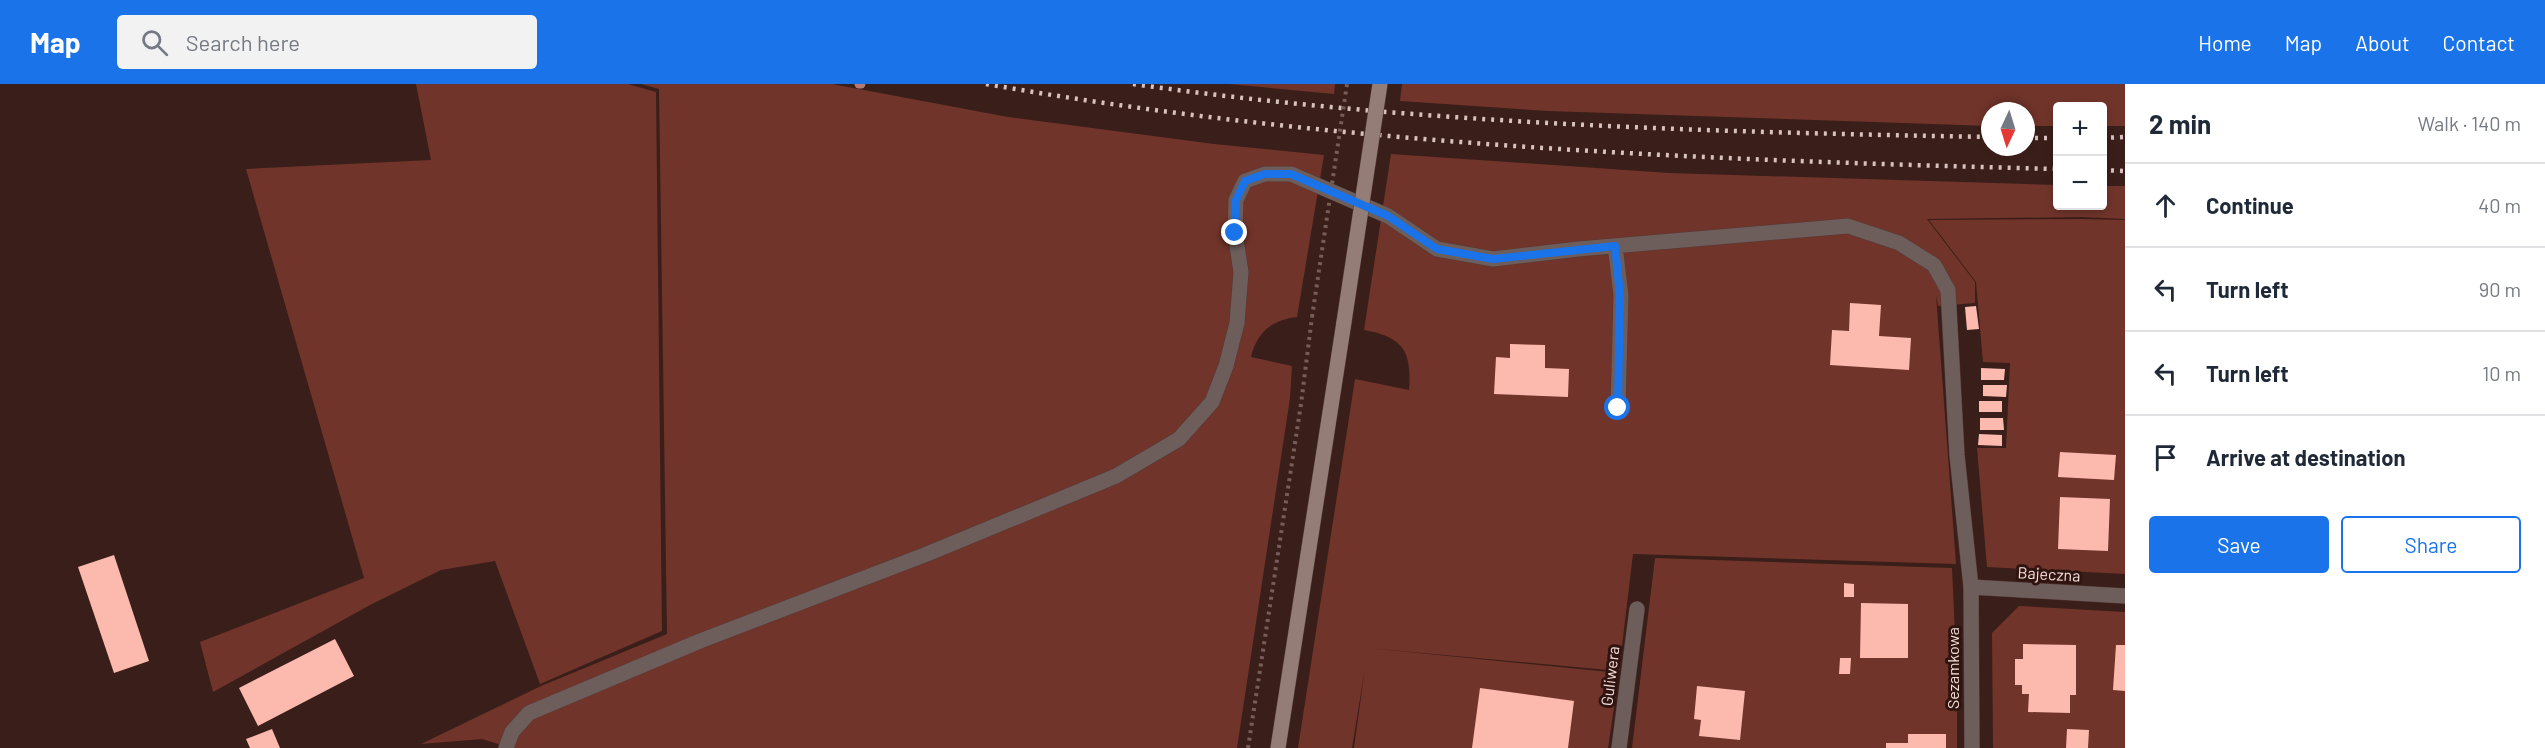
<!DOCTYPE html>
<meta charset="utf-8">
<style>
:root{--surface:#fff;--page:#f2f2f3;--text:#1f2937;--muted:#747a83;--line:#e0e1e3;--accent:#1a73e8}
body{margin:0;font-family:Barlow,sans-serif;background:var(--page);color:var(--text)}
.controls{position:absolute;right:18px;top:18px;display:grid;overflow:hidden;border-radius:6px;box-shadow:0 3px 9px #0003}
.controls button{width:54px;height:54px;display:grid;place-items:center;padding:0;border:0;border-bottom:2px solid var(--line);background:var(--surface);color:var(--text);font:30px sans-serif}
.compass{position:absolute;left:1981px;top:18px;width:54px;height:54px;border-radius:50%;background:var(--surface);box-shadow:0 3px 9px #0003;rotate:184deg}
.stop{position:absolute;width:18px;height:18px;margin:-14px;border:4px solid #1a73e8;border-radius:50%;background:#fff}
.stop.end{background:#1a73e8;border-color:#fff;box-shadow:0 2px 6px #0008}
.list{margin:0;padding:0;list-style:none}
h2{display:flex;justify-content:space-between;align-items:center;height:78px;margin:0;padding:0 24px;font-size:26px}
h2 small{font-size:20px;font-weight:400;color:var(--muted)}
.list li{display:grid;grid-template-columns:39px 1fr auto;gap:18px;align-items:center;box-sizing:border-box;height:84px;padding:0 24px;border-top:2px solid var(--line)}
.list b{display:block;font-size:22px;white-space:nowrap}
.list em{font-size:20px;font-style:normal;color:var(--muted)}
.actions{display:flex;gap:12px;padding:18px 24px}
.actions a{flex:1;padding:14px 0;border:2px solid var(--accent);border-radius:6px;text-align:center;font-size:21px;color:var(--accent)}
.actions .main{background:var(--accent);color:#fff}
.icon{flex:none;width:33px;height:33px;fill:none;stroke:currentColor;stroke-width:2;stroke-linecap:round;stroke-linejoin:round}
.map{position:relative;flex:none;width:2125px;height:664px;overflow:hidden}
header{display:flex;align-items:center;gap:36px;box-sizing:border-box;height:84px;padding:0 30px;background:var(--accent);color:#fff}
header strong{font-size:28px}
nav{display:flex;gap:33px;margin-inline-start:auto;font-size:21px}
.search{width:420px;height:54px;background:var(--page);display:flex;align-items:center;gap:15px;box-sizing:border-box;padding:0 21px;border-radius:6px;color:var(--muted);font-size:22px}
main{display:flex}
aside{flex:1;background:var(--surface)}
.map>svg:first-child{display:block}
.green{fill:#71342a}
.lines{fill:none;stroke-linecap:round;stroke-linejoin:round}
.stream{stroke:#b37a72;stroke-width:9}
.building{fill:#fcbaaf}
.lane-casing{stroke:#543934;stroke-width:16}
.street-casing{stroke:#543934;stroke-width:16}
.secondary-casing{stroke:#543934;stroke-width:16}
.path{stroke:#775d59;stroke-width:4;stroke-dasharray:3 4.5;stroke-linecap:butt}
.lane{stroke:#6d5d5b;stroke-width:15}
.street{stroke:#6d5d5b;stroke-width:15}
.secondary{stroke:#947c77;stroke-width:15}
.rail{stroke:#d8c2bf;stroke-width:4.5;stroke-dasharray:3 6;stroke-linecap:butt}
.secondary-bridge-casing{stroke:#543934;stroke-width:16;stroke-linecap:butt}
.path-bridge{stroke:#775d59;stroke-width:4;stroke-dasharray:3 4.5;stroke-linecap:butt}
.secondary-bridge{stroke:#947c77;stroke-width:15}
.route{stroke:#1a73e8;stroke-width:8}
.labels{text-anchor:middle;stroke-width:6;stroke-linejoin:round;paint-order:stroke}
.street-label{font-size:16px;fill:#f4dfdc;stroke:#301410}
</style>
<header>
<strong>Map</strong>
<div class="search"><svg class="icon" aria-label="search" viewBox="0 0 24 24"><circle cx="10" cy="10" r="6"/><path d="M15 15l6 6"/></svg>Search here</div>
<nav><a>Home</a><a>Map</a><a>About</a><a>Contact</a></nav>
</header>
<main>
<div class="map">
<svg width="2125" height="664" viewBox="0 0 2125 664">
<rect width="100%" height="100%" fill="#3a1e19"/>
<path class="green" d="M416,0H628L656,8L662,547L540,600L495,477L441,486L370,521L213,608L200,558L364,494L246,85L431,76Z
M641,0H832L1008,33L1214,60L1324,71L1297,233C1272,236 1257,248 1251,273L1292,282L1290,314L1237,664H512L482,655L421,660L541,602L667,550L659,5Z
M1229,0H1335L1334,10Z
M1402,0H2125V42H2103L2102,22H2058L2057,42H2026V27H1990V42L1548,27L1400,17Z
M1391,70L1669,89L2057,101L2058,122H2102L2103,102H2125V135L2081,133L1927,135L1975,198V219L1938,222L1936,211L1956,480L1633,470L1619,587L1368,564L1619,589L1608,664H1354L1365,584L1352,664H1298L1355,295L1409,306C1412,267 1403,253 1364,246Z
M2082,135L2125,136V490L1987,483L1977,364H2006L2010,279L1983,278L1976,198L1929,136Z
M1655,474L1952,484L1957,594V664H1632Z
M2019,522L2125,528V664H1993L1992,549Z"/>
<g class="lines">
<path class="stream" d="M859,0H861"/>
</g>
<path class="building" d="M1850,219L1881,221L1879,252L1911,254L1909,286L1830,281L1832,246L1849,247Z
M1976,222L1979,245L1967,246L1965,223Z
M1510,260L1545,261V284L1569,285L1568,313L1494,310L1496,273L1510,274Z
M1981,284L2005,285L2004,296H1981Z
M1983,301H2007L2006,313L1983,312Z
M1979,317H2002V328H1979Z
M1980,334H2003L2004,346H1980Z
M1979,350L2002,351V362L1978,361Z
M2060,368L2116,371L2114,396L2058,393Z
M2060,413L2110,415L2108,467L2058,465Z
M114,471L149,577L114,589L78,483Z
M1844,499L1854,500V513H1844Z
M1861,519L1908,520V574H1860Z
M335,555L354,592L258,642L239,604Z
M2023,560L2076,561V611H2070V629L2028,628L2029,610H2022V601H2015V575H2023Z
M2116,561H2125V607L2113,606Z
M1840,574H1851L1850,590H1839Z
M1697,602L1745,607L1740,656L1699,652L1701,636L1694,635Z
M1480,604L1574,617L1568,664H1472Z
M272,645L280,664H250L246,655Z
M2067,645L2089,646L2088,664H2066Z
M1908,650H1946V664H1886V659H1908Z"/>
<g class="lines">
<g class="lane-casing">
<path id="lane" d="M1615,162L1621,211L1618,324
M506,664L512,648L529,629L700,557L927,470L1116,392L1179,355L1212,318L1226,282L1237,239L1241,188L1235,149L1236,116L1245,97L1265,90H1291L1388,132L1437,165L1493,175L1578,165L1848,142L1899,159L1934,181L1948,206L1957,371L1971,503
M1619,664L1637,525"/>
</g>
<g class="street-casing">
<path id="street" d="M1972,664L1971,503L2125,512"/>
</g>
<g class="secondary-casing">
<path id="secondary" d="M1278,664L1344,238"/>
</g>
<path class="path" d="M1248,664L1301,320L1312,233"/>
<use href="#lane" class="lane"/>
<use href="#street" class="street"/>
<use href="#secondary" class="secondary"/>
<path class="rail" d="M986,0C1340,62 1699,76 2058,85
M1133,0C1417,40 1704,48 1990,53
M2026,54H2058
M2102,54L2125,53
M2102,86L2125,87"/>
<g class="secondary-bridge-casing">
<path id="secondary-bridge" d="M1344,238L1380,0"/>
</g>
<path class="path-bridge" d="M1312,233L1347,0"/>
<use href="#secondary-bridge" class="secondary-bridge"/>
</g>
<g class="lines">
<path class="route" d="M1235,149L1236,116L1245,97L1265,90H1291L1388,132L1437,165L1493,175L1615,162L1620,211L1618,324"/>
</g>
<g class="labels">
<g class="street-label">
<text transform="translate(2049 490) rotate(3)" y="6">Bajeczna</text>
<text transform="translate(1953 584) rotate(-90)" y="6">Sezamkowa</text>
<text transform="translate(1610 592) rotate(-83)" y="6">Guliwera</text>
</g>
</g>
</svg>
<div class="controls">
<button>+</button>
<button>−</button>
</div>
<svg class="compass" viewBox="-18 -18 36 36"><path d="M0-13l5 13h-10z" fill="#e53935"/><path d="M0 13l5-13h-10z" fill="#747a83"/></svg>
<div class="stop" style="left:1618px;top:324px"></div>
<div class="stop end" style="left:1235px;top:149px"></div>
</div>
<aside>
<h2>2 min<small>Walk · 140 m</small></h2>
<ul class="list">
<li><svg class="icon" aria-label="ahead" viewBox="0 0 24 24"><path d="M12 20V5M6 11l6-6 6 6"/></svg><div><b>Continue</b></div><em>40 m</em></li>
<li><svg class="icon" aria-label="left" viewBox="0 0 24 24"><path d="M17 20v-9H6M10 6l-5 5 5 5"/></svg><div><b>Turn left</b></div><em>90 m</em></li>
<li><svg class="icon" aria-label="left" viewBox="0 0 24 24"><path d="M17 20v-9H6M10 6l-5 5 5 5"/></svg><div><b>Turn left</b></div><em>10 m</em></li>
<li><svg class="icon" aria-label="arrive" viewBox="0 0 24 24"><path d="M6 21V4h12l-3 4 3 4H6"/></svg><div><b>Arrive at destination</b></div></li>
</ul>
<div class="actions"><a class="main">Save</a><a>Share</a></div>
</aside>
</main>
